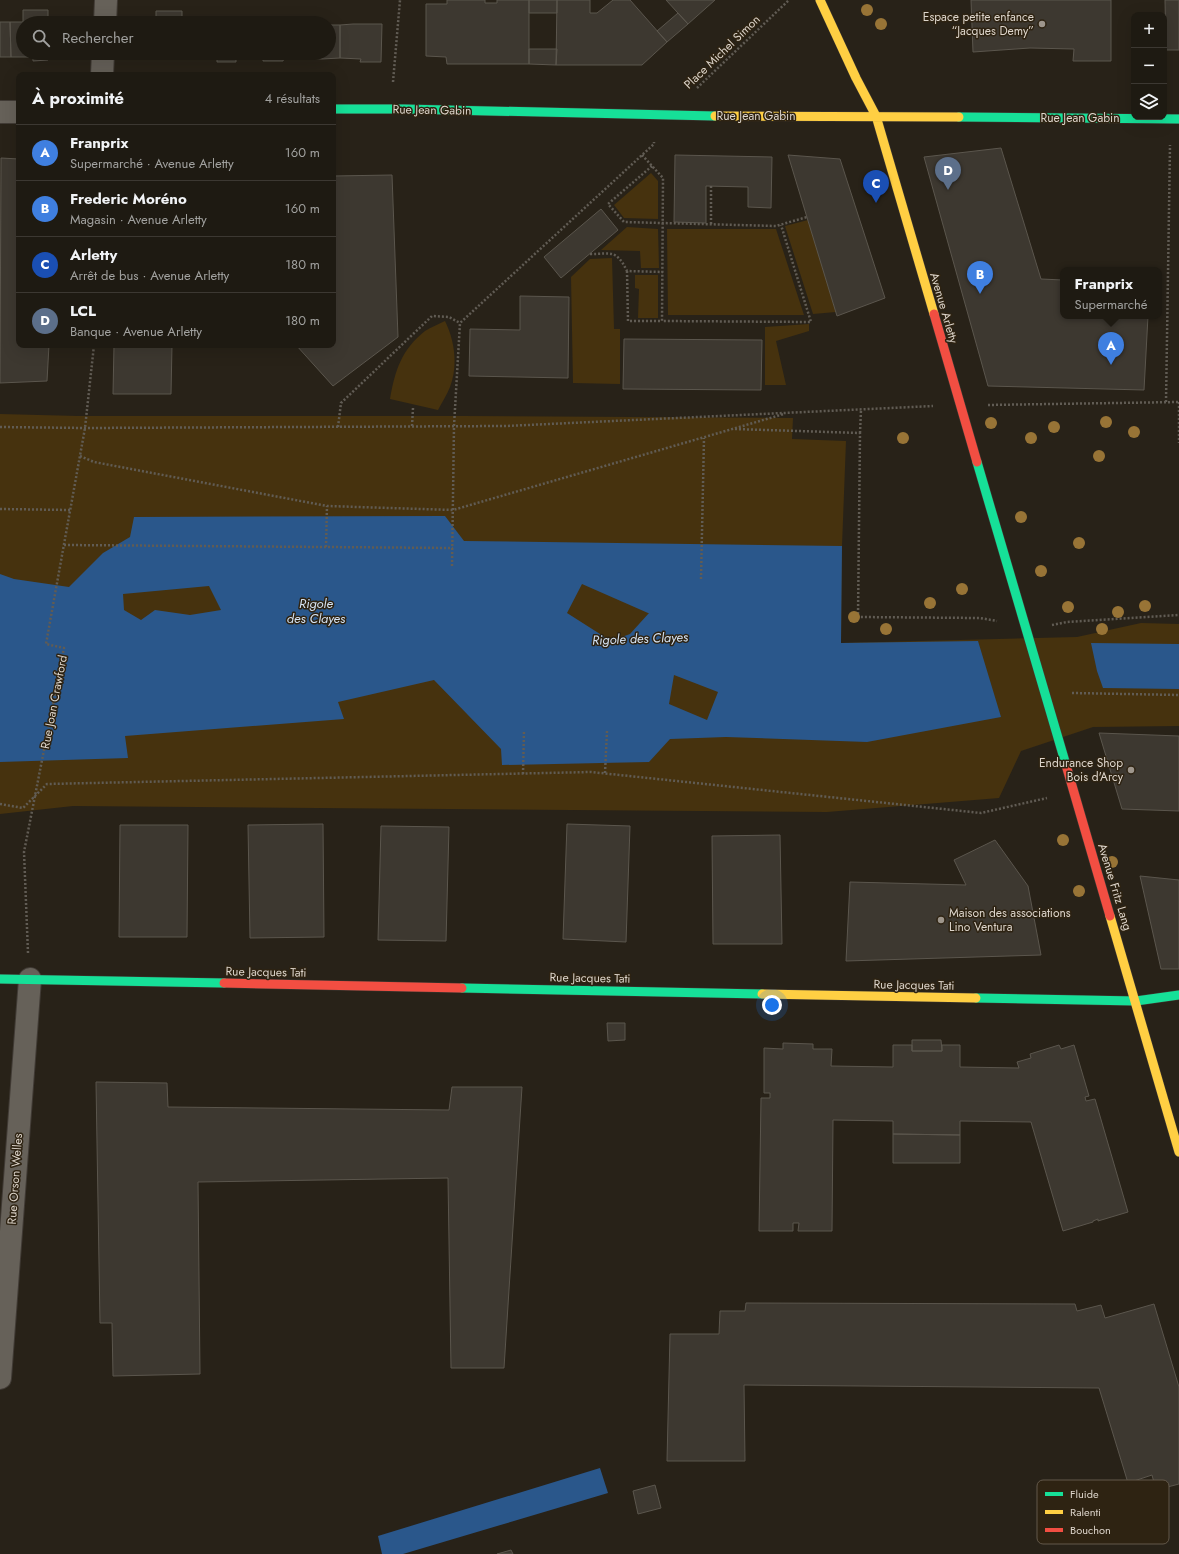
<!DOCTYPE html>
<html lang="fr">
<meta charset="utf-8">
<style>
:root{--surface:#1e1a12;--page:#26231b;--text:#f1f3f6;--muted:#a1a19f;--line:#3c3832;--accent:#1a73e8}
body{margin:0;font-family:Jost,sans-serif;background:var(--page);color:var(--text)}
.controls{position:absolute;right:12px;top:12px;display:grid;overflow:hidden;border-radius:8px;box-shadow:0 4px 16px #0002}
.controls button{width:36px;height:36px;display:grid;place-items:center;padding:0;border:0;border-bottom:1px solid var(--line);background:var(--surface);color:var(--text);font:20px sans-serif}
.you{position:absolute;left:772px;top:1005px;width:14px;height:14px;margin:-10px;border:3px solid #fff;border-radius:50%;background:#1a73e8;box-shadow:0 0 0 6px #1a73e833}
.badge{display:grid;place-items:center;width:26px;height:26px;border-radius:50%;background:var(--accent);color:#fff;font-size:13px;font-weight:700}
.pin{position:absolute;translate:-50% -33px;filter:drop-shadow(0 1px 2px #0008)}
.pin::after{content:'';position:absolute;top:21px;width:14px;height:12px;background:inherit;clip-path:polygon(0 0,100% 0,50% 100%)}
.popup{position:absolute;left:1060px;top:267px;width:102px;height:52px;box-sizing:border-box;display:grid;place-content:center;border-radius:8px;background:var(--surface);filter:drop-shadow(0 1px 3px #0005);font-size:13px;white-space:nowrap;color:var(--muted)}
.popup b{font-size:15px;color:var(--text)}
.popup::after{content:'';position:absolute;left:50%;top:100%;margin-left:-8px;border:8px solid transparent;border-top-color:var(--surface)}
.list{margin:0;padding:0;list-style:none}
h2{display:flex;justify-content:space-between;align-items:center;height:52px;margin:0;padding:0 16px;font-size:17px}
h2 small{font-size:13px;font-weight:400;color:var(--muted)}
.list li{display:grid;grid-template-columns:26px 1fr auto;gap:12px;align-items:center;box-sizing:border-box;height:56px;padding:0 16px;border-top:1px solid var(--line)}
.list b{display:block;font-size:15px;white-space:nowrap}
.list p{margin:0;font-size:13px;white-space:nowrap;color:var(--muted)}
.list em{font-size:13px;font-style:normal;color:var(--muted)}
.icon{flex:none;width:22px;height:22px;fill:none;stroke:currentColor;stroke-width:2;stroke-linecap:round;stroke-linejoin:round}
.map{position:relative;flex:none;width:1179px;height:1554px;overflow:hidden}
.search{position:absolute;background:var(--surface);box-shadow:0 4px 16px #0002;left:16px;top:16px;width:320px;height:44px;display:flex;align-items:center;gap:10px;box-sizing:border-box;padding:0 14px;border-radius:22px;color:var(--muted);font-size:15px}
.panel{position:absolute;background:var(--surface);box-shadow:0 4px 16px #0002;left:16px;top:72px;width:320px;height:276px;border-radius:8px}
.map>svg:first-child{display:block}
.green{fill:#46320e}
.water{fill:#2a578b;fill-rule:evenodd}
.building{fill:#3d3830;stroke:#5b564d}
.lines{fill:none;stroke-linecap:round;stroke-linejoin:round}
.street-casing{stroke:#413b35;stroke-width:24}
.fast-casing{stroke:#413b35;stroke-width:10}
.slow-casing{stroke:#413b35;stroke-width:10}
.jam-casing{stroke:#413b35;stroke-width:10}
.path{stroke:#615c54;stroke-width:2.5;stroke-dasharray:2 2;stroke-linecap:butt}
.street{stroke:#666159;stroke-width:22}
.fast{stroke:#16e098;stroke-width:9}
.slow{stroke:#ffcf43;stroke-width:9}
.jam{stroke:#f24e42;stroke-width:9}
.tree{fill:#987436}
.poi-dot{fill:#9e968c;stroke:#2e2312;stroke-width:1.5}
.labels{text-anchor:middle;stroke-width:3;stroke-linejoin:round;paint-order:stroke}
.poi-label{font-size:12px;fill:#ddd5cb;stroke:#2e2312;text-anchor:end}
.street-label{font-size:12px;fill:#ddd5cb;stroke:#2e2312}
.water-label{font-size:13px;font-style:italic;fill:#d4e2f3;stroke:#2e2312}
.key{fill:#2e2312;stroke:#63584a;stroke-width:1}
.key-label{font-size:11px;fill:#ddd5cb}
</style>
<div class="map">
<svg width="1179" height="1554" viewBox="0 0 1179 1554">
<rect width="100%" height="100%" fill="#282218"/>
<path class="green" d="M651,173L658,181V219L624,218L614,205Z
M808,220L836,312L813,314L785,226Z
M627,227L658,229L659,268H641L640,251L601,250Z
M667,229H776L804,315H668Z
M612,258L614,329H620V384L573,383L571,277L590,259Z
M635,275H658V318H638L639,289L635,288Z
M445,321C455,341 458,366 450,387C447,395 442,402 438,410L390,399C395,370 402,349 425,331C431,327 439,324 445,321Z
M809,324V331L776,341L786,385H765V327Z
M0,414L78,416H461L793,418L792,439L846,441L842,546L841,643L1077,637L1141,623L1179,624V726L1093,727L1021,751L999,798L827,812L73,806L0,814Z"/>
<path class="water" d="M445,516L464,541L842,546L841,643L978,641L1001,717L867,742L726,737L670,739L649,762L502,765L501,749L434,680L338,702L344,719L125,736L128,758L0,762V574L14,579L69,587L103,553L130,537L134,517ZM582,584L648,613H649L630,634L611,641L567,613ZM209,586L221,610L190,615L155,610L141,620L124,610L123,594ZM674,675L718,692L707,720L669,704Z
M1091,643L1179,644V689L1103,688L1097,671Z
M600,1468L608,1493L403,1554H382L378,1536Z"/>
<path class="building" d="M447,0H485V3H497V0H529V64H447L446,57L426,56V4H447Z
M529,0H557V13H529Z
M557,0H590V13H597L613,0H630L667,42L642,65H556Z
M666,0H715L688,24Z
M971,0H1111V61H1073L1074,49L1030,48L973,52Z
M1165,0H1179V50H1166Z
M23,10H48V23H23V53H48V60L33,61V57H11L10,22H23Z
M156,11H182V23H156Z
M678,13L688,24L667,42L657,31Z
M0,22H10L11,57H0Z
M353,24H382L381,62H360L361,59L340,58V25Z
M329,25H340V58L322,59V53H329Z
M529,49H557L556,65L529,64Z
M155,53H194V58H172V54Z
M194,53H236V62H217V59L194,58Z
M263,53H304V58H284L283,61H263Z
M304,53H322V59L304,58Z
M1001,148L1041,279L1063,280V316H1148L1144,390L988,386L924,157Z
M675,155L772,157L771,208L748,207V187L706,186V223L674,222Z
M788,155L840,159L885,298L837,316Z
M1,158L19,159V345H49L47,381L0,383Z
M392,175L398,337L333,386L296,345H333V176Z
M601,209L618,230L561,278L544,257Z
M520,296L569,297L568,378L469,376L470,329L520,330Z
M624,339L762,340L761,390L623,389Z
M114,345H172L171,394H113Z
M1099,733L1179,736V811L1122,809Z
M323,824L324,937L250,938L248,825Z
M567,824L630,826L626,942L563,939Z
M120,825H188L187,937H119Z
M381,826L449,827L446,941L378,940Z
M780,835L782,944H713L712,836Z
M995,840L1028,886L1041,955L846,961L850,882L966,885L954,860Z
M1140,876L1179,880V969H1161Z
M607,1023H625V1040L608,1041Z
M912,1040H941L942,1051H912Z
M783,1043L813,1044V1049H832L831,1066L893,1067V1045H912V1051H942V1045H960V1067L1019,1068L1017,1062L1031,1058L1030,1054L1059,1045L1061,1049L1074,1045L1089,1096L1085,1097L1086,1101L1095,1099L1128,1212L1098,1221V1219L1093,1221V1222L1063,1231L1031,1122L960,1121V1135L893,1134V1121L833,1120L832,1231H798L799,1223H793V1231H759L761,1098H770V1093H764V1048L783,1049Z
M96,1082L167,1083L168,1107L449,1110L452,1087H522L504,1368H451L448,1178L198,1182L200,1374L113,1376L112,1323H100Z
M893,1134L960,1135V1163H893Z
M746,1303L1075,1304L1077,1311L1101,1305L1105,1318L1154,1304L1179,1387V1484L1156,1490L1152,1475L1128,1483L1099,1388L744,1385L745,1461H667L670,1334H719L720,1311H745Z
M655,1485L661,1508L638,1514L633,1491Z
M511,1550L513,1554H497Z"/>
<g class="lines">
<g class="street-casing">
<path id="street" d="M105,23L106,0
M102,75L103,53
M0,112H19
M0,1378L30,979"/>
</g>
<g class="fast-casing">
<path id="fast" d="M333,109H404L715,116
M959,117L1179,119
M977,462L1066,765
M0,979L224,983
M462,988L762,994
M976,998L1136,1001L1179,995"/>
</g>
<g class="slow-casing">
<path id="slow" d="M820,0L856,78L876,116L934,314
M715,116L959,117
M1110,916L1179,1152
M762,994L976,998"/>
</g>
<g class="jam-casing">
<path id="jam" d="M934,314L977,462
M1066,765L1110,916
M224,983L462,988"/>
</g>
<path class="path" d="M393,82L400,0
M697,88L789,0
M642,155L663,178L662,321L811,322L781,225
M652,166L608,204L624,222L776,226L807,217
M711,224V186
M590,254C612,254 616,249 627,271L663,272
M627,271L628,321H662
M1166,402L1170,145
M1179,402V443
M988,405L1179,402
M412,426L413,408
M0,427L85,428L506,426L933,406
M338,427L341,403L432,316L449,317L460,323
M735,429L860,433L858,617L980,618L997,621
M860,433L861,410
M80,456L94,462L327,506L453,510L784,414
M0,509L70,510
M64,545L453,548
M326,547L327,506
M452,566L454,426L460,323L654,144V142
M701,579L704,438
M1052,625L1067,622L1179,615
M1072,693L1179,695
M605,773L607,731
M523,774L524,730
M0,804L23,808L47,784L591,772L981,813L1047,798
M28,953L24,852L64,648L46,644L85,428L94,345"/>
<use href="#street" class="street"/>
<use href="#fast" class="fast"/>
<use href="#slow" class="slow"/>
<use href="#jam" class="jam"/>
</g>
<g class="tree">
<circle cx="867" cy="10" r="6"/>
<circle cx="881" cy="24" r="6"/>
<circle cx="1106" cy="422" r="6"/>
<circle cx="991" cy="423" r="6"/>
<circle cx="1054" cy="427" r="6"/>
<circle cx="1134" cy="432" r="6"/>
<circle cx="903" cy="438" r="6"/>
<circle cx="1031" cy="438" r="6"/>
<circle cx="1099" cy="456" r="6"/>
<circle cx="1021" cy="517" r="6"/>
<circle cx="1079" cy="543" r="6"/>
<circle cx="1041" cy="571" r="6"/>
<circle cx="962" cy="589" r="6"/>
<circle cx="930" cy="603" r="6"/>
<circle cx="1145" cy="606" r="6"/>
<circle cx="1068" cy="607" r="6"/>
<circle cx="1118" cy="612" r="6"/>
<circle cx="854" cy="617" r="6"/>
<circle cx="886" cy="629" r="6"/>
<circle cx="1102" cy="629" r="6"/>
<circle cx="1063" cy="840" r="6"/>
<circle cx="1112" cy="862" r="6"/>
<circle cx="1079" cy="891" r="6"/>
</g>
<g class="poi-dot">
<circle cx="1042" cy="24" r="4"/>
<circle cx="1131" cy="770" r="4"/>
<circle cx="941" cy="920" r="4"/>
</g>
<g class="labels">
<g class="poi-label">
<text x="1034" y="21">Espace petite enfance<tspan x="1034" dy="14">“Jacques Demy”</tspan></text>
<text x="1123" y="767">Endurance Shop<tspan x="1123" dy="14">Bois d'Arcy</tspan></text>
<text x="949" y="917" text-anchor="start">Maison des associations<tspan x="949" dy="14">Lino Ventura</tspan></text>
</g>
<g class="street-label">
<text transform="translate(722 52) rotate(-44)" y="4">Place Michel Simon</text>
<text transform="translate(432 110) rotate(1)" y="4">Rue Jean Gabin</text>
<text x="756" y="120">Rue Jean Gabin</text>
<text x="1080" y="122">Rue Jean Gabin</text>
<text transform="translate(944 308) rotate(74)" y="4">Avenue Arletty</text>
<text transform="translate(54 702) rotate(-79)" y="4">Rue Joan Crawford</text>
<text transform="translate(1115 887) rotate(73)" y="4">Avenue Fritz Lang</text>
<text transform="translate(266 972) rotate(1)" y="4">Rue Jacques Tati</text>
<text transform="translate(590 978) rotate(1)" y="4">Rue Jacques Tati</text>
<text transform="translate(914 985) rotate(1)" y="4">Rue Jacques Tati</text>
<text transform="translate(15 1179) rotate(-86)" y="4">Rue Orson Welles</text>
</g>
<g class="water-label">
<text x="316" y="608">Rigole<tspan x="316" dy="15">des Clayes</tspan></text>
<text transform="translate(640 638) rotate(-2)" y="5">Rigole des Clayes</text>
</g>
</g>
<rect x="1037" y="1480" width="132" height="64" rx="6" class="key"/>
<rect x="1045" y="1492" width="18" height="4" fill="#16e098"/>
<rect x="1045" y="1510" width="18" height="4" fill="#ffcf43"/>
<rect x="1045" y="1528" width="18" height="4" fill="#f24e42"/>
<g class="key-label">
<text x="1070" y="1498">Fluide</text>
<text x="1070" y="1516">Ralenti</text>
<text x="1070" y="1534">Bouchon</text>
</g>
</svg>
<div class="controls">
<button>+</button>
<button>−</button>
<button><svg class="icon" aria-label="layers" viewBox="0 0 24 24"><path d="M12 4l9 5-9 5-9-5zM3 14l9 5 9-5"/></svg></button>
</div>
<div class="you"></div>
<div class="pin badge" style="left:1111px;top:365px;background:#3f7fe0">A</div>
<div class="popup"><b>Franprix</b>Supermarché</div>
<div class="pin badge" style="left:980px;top:294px;background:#3f7fe0">B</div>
<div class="pin badge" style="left:876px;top:203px;background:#1a4fb4">C</div>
<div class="pin badge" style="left:948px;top:190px;background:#5c6f8a">D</div>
<div class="search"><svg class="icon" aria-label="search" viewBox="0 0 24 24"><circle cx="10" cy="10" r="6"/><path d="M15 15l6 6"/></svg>Rechercher</div>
<section class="panel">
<h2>À proximité<small>4 résultats</small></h2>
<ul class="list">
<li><span class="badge" style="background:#3f7fe0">A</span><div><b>Franprix</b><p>Supermarché · Avenue Arletty</p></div><em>160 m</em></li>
<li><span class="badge" style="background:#3f7fe0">B</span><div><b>Frederic Moréno</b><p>Magasin · Avenue Arletty</p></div><em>160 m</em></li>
<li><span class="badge" style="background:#1a4fb4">C</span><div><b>Arletty</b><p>Arrêt de bus · Avenue Arletty</p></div><em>180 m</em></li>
<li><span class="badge" style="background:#5c6f8a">D</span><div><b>LCL</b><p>Banque · Avenue Arletty</p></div><em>180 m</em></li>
</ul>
</section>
</div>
